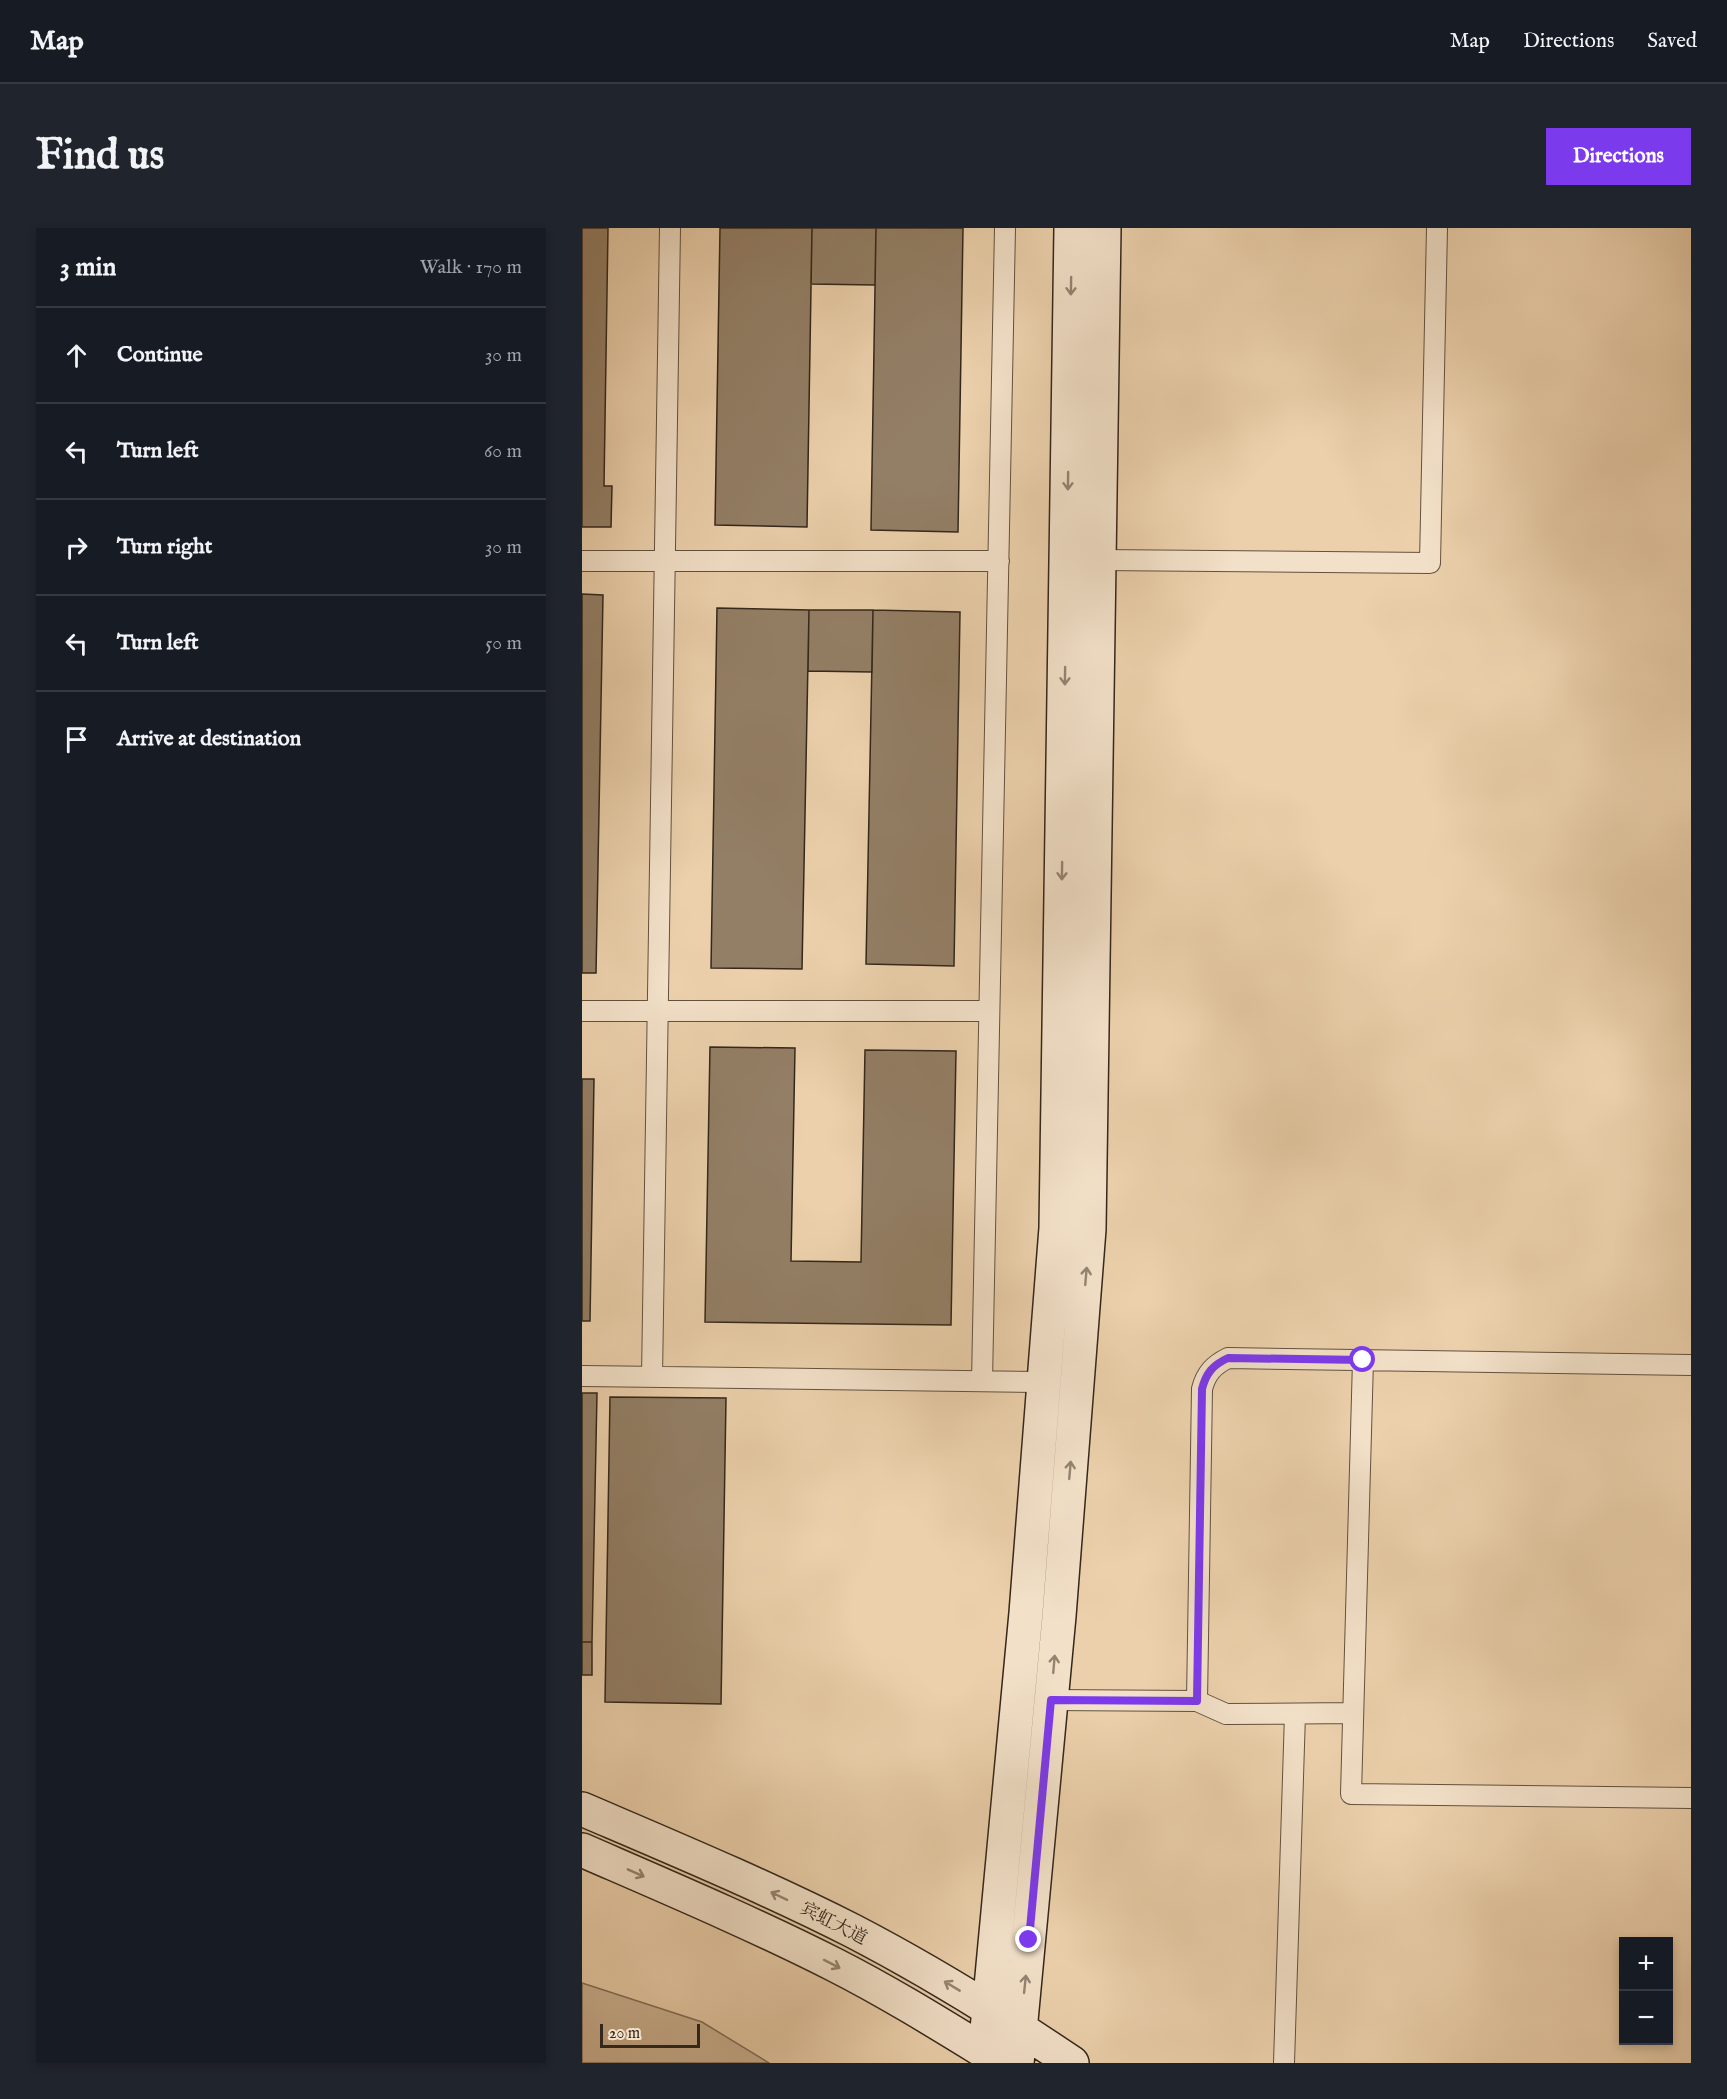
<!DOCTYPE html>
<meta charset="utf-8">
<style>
:root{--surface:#171b24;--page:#20242c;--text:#f1f3f6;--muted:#9ea1a6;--line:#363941;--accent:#7c3aed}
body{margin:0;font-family:"IM FELL English","Noto Serif SC",serif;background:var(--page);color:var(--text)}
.controls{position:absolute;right:18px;bottom:18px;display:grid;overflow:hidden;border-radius:0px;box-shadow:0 3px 9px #0003}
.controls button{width:54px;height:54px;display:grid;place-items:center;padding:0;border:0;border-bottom:2px solid var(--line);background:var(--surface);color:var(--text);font:30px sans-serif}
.scale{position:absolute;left:18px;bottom:15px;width:100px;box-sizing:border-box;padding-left:6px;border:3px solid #34271b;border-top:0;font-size:16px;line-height:21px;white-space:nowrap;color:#34271b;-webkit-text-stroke:4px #f2e0c8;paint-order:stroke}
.stop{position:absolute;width:18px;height:18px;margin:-14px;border:4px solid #7c3aed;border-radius:50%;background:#fff}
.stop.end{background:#7c3aed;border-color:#fff;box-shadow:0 2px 6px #0008}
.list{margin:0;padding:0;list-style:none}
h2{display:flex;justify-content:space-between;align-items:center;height:78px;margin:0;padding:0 24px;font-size:26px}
h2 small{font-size:20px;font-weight:400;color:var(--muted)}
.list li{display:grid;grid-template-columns:39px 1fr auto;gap:18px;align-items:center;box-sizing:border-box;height:96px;padding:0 24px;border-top:2px solid var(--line)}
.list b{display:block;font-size:22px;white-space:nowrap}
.list em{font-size:20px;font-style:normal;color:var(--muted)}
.icon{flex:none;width:33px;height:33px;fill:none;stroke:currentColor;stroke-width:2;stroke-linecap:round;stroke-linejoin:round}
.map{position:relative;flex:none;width:1109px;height:1835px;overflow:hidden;border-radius:0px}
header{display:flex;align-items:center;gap:36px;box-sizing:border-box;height:84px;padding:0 30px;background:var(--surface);border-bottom:2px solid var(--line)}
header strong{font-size:28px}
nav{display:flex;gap:33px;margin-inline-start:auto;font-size:21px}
.intro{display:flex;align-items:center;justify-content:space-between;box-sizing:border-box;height:144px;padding:0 36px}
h1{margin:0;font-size:42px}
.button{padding:15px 27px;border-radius:0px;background:var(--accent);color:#fff;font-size:21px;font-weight:700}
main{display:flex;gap:36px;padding:0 36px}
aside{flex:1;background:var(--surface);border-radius:0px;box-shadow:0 3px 9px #0003}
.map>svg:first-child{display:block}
.green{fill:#ccb393;stroke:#806d57;stroke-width:1.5}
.building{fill:#937f66;stroke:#34271b;stroke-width:1.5}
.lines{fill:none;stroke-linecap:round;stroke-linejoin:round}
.lane-casing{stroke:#62513f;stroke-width:22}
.secondary-casing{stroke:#34271b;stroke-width:36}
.lane{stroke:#f2e0c8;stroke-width:20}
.secondary{stroke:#f2e0c8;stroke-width:33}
.oneway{stroke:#938472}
.route{stroke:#7c3aed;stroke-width:8}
.labels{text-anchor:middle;stroke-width:5;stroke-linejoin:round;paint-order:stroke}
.street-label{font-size:18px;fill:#34271b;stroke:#f2e0c8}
</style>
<header>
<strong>Map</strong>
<nav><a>Map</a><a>Directions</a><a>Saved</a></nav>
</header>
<div class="intro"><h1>Find us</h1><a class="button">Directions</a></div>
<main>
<aside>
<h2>3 min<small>Walk · 170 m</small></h2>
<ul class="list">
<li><svg class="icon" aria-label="ahead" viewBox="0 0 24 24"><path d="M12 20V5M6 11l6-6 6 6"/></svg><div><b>Continue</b></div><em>30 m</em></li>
<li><svg class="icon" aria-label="left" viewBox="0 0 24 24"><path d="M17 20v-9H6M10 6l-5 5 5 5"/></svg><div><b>Turn left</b></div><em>60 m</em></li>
<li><svg class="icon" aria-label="right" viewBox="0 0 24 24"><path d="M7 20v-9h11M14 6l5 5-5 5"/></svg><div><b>Turn right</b></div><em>30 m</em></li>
<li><svg class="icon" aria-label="left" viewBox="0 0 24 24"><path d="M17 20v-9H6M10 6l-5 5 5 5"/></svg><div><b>Turn left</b></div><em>50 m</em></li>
<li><svg class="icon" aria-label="arrive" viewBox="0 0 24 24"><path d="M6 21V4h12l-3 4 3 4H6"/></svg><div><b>Arrive at destination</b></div></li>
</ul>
</aside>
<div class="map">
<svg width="1109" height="1835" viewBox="0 0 1109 1835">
<rect width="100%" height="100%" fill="#ebd0ab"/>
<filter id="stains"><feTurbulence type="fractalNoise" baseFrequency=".00333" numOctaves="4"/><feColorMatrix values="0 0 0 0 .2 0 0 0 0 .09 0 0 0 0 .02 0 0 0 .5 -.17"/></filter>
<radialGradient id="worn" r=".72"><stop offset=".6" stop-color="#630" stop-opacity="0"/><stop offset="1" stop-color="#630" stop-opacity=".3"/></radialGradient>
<path class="green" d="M0,1755L120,1794L187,1835H0Z"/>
<path class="building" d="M0,0H26L22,258H30L29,299H0Z
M138,0H230L225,299L133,297Z
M230,0H294L293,57L229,56Z
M294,0H381L376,304L289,302Z
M0,366L21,367L14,745H0Z
M135,380L227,382L220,741L129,740Z
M227,382H291L290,444L226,443Z
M291,382L378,384L372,738L284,736Z
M128,819L213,820L209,1033L279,1034L283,822L374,823L369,1097L123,1094Z
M0,851H12L8,1093H0Z
M0,1165H15L10,1414H0Z
M28,1169L144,1170L139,1476L23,1474Z
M0,1414H10V1447H0Z"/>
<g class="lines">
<g class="lane-casing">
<path id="lane" d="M517,332L848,335L855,0
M0,333H417
M0,783H407
M781,1132L769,1566L1109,1570
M0,1148L462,1154
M70,1149L88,0
M400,1153L423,0
M469,1472L615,1473L644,1486L771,1485
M615,1473L620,1161C624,1145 632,1137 646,1130L1109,1137
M702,1835L713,1486"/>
</g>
<g class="secondary-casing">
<path id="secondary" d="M0,1581C91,1620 182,1658 271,1703C346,1742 419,1787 490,1835
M0,1622C85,1659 170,1695 253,1737C310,1766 364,1800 418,1833
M403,1823L444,1385L474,1000L489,0
M435,1835L477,1388L507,1001L522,0"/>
</g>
<use href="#lane" class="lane"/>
<use href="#secondary" class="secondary"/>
</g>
<defs><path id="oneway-shaft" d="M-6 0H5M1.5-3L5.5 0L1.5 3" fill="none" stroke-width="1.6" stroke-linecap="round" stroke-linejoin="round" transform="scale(1.5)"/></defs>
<g class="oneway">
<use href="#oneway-shaft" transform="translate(489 58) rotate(91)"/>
<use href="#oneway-shaft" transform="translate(486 253) rotate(91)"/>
<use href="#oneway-shaft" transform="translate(483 448) rotate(91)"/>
<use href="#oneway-shaft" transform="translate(480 643) rotate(91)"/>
<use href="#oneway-shaft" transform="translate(504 1048) rotate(-85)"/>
<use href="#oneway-shaft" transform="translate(488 1242) rotate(-85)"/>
<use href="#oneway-shaft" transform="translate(472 1436) rotate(-85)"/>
<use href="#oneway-shaft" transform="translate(54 1645) rotate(24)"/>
<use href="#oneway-shaft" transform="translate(197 1668) rotate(-154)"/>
<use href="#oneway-shaft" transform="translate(250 1736) rotate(27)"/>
<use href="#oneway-shaft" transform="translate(443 1756) rotate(-84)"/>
<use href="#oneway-shaft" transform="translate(370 1758) rotate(-149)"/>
</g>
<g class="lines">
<path class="route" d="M447,1712L469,1472L615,1473L620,1161C624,1145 631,1137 646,1130L781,1132"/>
</g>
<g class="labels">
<g class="street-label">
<text transform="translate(252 1695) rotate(27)" y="6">宾虹大道</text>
</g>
</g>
<rect width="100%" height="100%" filter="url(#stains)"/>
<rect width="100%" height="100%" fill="url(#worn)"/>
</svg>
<div class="controls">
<button>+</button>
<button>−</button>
</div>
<div class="scale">20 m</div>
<div class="stop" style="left:781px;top:1132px"></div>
<div class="stop end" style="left:447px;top:1712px"></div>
</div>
</main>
